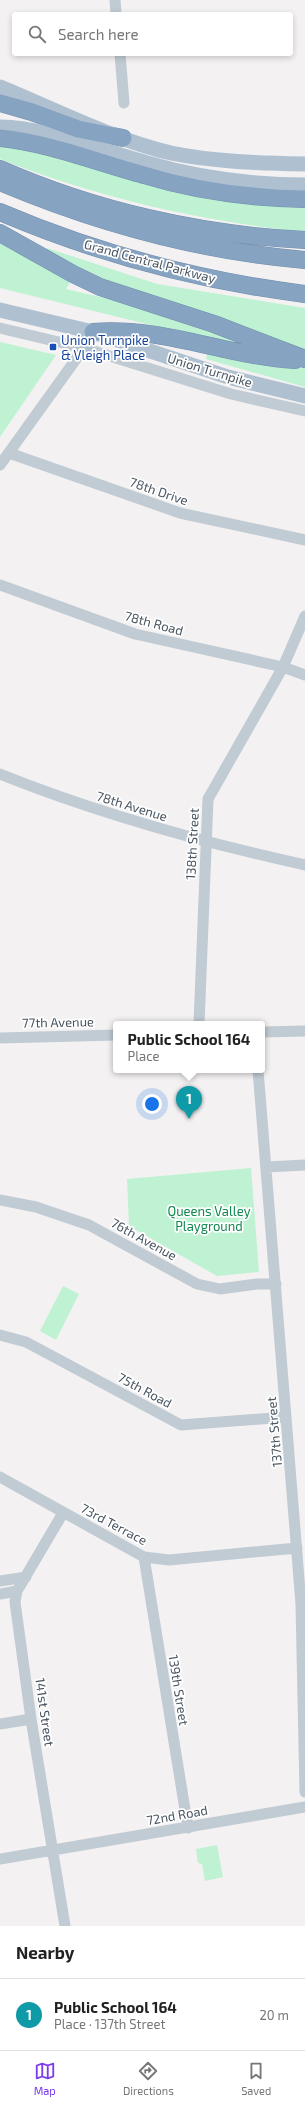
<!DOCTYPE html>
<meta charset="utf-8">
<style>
:root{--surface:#fff;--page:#f6f6f6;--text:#222;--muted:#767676;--line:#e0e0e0;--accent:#7c3aed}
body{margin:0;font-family:"Exo 2",sans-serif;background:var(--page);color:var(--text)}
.you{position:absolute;left:152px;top:1104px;width:14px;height:14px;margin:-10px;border:3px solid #fff;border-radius:50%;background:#1a73e8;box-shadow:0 0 0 6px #1a73e833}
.badge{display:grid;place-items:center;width:26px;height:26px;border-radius:50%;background:var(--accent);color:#fff;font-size:13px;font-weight:700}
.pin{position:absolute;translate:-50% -33px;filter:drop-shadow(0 1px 2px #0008)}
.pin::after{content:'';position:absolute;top:21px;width:14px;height:12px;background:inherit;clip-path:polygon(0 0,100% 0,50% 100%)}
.popup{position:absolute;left:113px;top:1021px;width:152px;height:52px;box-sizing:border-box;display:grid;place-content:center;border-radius:4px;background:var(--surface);filter:drop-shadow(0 1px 3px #0005);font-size:13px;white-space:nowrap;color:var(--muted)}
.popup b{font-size:15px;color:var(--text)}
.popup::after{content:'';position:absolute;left:50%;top:100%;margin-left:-8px;border:8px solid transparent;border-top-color:var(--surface)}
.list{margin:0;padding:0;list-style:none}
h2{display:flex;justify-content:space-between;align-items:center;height:52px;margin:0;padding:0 16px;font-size:17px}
h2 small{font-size:13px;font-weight:400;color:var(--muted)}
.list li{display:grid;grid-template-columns:26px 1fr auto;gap:12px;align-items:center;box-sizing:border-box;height:72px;padding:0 16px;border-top:1px solid var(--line)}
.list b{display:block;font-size:15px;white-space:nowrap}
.list p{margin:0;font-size:13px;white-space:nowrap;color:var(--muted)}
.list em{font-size:13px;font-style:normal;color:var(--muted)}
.icon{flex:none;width:22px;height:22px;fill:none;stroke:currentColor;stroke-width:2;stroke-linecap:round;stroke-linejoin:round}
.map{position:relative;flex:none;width:305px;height:1926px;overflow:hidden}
.search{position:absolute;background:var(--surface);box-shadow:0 2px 6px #0003;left:12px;right:12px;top:12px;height:44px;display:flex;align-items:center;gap:10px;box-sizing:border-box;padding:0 14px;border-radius:4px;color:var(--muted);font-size:15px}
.sheet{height:124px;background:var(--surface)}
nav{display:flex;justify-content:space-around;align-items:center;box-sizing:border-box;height:56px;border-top:1px solid var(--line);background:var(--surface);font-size:11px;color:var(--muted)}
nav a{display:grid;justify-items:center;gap:2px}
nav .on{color:var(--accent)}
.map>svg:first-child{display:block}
.green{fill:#bef2d3}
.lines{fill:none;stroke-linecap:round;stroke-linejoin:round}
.highway-casing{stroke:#728eae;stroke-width:18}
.minor{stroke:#c1cbd3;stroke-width:11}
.major{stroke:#afc0d1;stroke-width:15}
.highway{stroke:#86a3c2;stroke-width:17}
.transit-dot{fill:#1a4fb4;stroke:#fff;stroke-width:1.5}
.labels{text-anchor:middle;stroke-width:3.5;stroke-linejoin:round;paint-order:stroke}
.street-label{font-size:13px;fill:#485460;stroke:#fff}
.transit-label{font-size:13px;fill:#164399;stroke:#fff;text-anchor:start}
.park-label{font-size:13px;fill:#12874e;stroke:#fff}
</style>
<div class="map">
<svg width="305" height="1926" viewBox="0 0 305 1926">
<rect width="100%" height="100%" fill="#f3f1f1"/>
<path class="green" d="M0,143L305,204V232C200,221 98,198 0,159Z
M0,242L70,282L66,289L117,301L122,290L47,252V248L157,284L305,308V354L257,351L0,288Z
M0,342L56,355L0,437Z
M208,351L287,368L305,367V387L206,359Z
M251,1168L259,1272L217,1276L129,1226L127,1179Z
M63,1286L79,1294L56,1340L40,1331Z
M217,1845L223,1877L205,1881L202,1864L198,1863L196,1849Z"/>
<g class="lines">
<g class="highway-casing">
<path id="highway" d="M0,103L32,112L78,129L123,138
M0,138C49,143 96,162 144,175C196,191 250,198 305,199
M0,169C95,211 202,235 305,240
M0,182C97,223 199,251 305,260
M0,212C96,253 201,281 305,294
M0,233L73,274L100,287L214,324L305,359
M93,332C162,326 226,356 295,360"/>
</g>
<path class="minor" d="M115,0L116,14
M120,54L124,103
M0,328L84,348L231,394L305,411
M9,453L180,513L305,540
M0,465L84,348
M0,585L135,634L283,667L305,675
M0,774C100,814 201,842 305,865
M199,1024L208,799L283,667L305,616
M262,1032L305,1031
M0,1038L116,1035
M258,1070L301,1604L305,1792
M267,1167L305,1165
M0,1200L36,1207L89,1225L197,1284L220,1289L257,1284H276
M0,1335L26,1342L181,1425L286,1417
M0,1477L144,1557L169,1560L297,1548
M63,1513L17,1591L15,1602L31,1719L65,1926
M144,1557L188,1828
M0,1581L26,1577
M0,1594L17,1591
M0,1724L31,1719
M0,1859L305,1807"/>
<path class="major" d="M0,87C56,110 112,139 171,153C214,162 261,163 305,164
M0,127C43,127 104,151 147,163C199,178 251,185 305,185
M0,310L93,332L228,377L305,396
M84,348L93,332"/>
<use href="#highway" class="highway"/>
</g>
<rect class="transit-dot" x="49" y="343" width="8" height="8" rx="2"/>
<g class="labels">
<g class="street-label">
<text transform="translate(150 261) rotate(15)" y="5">Grand Central Parkway</text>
<text transform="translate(210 370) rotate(17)" y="5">Union Turnpike</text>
<text transform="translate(159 491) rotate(19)" y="5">78th Drive</text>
<text transform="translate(154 623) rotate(15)" y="5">78th Road</text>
<text transform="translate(132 806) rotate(17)" y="5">78th Avenue</text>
<text transform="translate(192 844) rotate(-87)" y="5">138th Street</text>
<text transform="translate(58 1022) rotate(-1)" y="5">77th Avenue</text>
<text transform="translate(144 1239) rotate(29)" y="5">76th Avenue</text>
<text transform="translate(145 1390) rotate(28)" y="5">75th Road</text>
<text transform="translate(274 1432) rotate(-95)" y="5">137th Street</text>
<text transform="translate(114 1524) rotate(28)" y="5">73rd Terrace</text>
<text transform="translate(179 1690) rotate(81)" y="5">139th Street</text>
<text transform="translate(45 1712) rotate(82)" y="5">141st Street</text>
<text transform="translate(177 1815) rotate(-10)" y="5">72nd Road</text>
</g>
<g class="transit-label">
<text x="61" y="345">Union Turnpike<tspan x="61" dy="15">&amp; Vleigh Place</tspan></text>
</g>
<g class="park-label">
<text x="209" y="1216">Queens Valley<tspan x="209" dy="15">Playground</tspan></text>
</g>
</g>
</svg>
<div class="you"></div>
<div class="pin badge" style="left:189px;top:1119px;background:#0f9aa8">1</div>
<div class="popup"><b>Public School 164</b>Place</div>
<div class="search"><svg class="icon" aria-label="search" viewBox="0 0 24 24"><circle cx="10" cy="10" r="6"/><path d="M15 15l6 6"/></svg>Search here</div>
</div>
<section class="sheet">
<h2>Nearby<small></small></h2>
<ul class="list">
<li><span class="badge" style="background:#0f9aa8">1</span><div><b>Public School 164</b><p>Place · 137th Street</p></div><em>20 m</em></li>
</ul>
</section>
<nav>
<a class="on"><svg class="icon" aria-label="map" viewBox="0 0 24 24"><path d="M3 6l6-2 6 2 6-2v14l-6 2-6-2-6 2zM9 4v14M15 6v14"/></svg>Map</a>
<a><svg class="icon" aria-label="directions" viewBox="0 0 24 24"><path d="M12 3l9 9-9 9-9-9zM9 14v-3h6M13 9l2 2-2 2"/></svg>Directions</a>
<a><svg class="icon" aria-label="saved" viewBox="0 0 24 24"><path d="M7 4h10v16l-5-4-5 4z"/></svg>Saved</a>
</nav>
